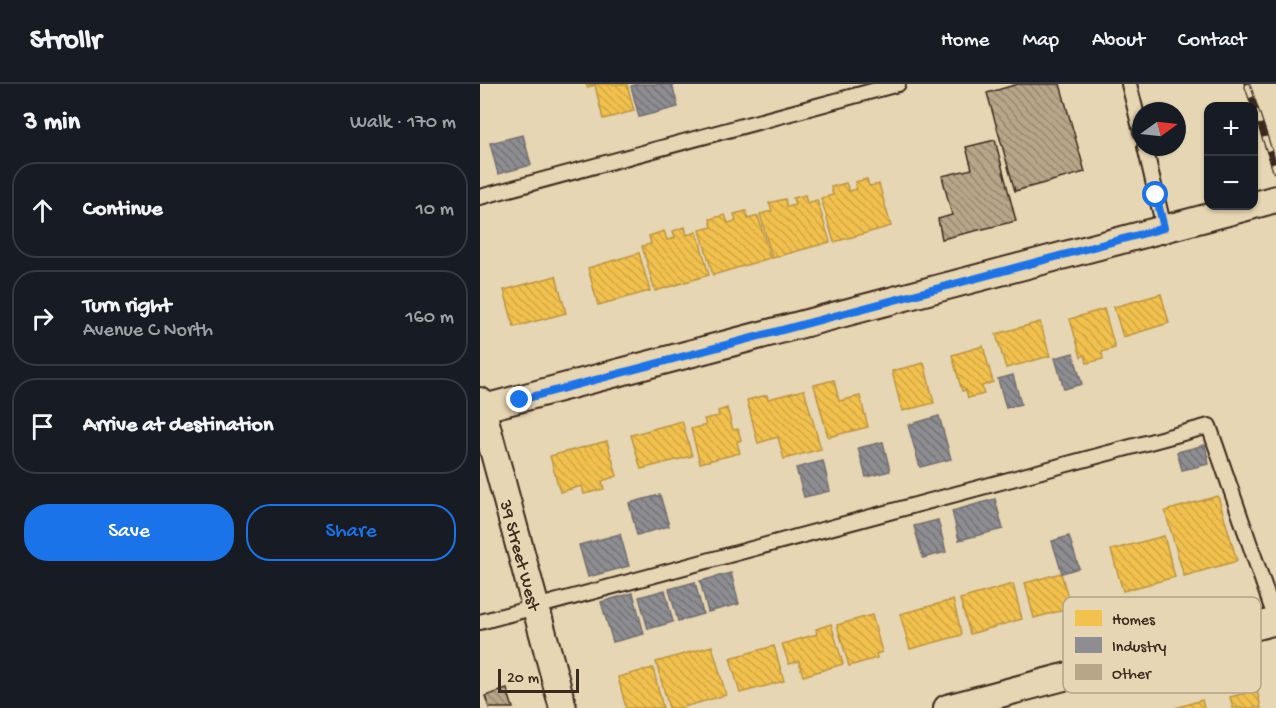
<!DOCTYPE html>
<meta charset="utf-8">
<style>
:root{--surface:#171b24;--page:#20242c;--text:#f1f3f6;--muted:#9ea1a6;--line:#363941;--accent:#1a73e8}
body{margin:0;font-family:"Gochi Hand",sans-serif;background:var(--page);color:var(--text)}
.controls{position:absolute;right:18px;top:18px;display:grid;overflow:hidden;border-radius:12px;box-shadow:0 2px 4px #0004}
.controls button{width:54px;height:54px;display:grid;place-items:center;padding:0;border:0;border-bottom:2px solid var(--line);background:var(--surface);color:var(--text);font:30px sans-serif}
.compass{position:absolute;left:652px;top:18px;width:54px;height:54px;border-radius:50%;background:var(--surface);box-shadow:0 2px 4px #0004;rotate:75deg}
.scale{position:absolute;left:18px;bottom:15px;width:81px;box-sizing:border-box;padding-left:6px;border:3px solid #3b2a1e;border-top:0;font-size:16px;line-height:21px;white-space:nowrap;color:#3b2a1e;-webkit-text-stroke:4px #e7d6b3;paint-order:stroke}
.stop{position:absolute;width:18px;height:18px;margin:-14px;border:4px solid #1a73e8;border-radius:50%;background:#fff}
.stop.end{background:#1a73e8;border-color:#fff;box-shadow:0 2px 6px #0008}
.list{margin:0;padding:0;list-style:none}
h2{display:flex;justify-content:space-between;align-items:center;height:78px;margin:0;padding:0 24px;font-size:26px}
h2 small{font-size:20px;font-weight:400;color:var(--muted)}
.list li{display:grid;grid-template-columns:39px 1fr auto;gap:18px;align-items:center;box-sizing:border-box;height:96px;margin:0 12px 12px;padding:0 12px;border:2px solid var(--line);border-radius:24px}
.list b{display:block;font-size:22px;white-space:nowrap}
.list p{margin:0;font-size:20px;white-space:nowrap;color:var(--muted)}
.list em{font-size:20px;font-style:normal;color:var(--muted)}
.actions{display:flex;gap:12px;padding:18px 24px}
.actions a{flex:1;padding:14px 0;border:2px solid var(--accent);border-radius:24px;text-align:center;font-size:21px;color:var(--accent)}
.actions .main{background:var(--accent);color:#fff}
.icon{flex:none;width:33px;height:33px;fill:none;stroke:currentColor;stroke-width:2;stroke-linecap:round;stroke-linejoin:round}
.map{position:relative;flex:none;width:796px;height:624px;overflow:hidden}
header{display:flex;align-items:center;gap:36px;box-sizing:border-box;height:84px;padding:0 30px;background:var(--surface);border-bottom:2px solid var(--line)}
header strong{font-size:28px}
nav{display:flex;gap:33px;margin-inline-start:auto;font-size:21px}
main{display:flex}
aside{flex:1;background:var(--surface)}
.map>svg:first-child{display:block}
.homes{fill:url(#homes-back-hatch);stroke:#bb9440;stroke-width:1.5}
.industry{fill:url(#industry-back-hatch);stroke:#746f6f;stroke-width:1.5}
.building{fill:url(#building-back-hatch);stroke:#3b2a1e;stroke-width:1.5}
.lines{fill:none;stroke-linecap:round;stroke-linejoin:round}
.service-casing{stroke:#3b2a1e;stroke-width:18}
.minor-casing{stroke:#3b2a1e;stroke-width:30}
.service{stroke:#e7d6b3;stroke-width:14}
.minor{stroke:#e7d6b3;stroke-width:26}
.rail-casing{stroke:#3b2a1e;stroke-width:7}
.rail{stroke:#e7d6b3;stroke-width:4.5;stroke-dasharray:14;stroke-linecap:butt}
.route{stroke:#1a73e8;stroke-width:8}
.labels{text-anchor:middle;stroke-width:6;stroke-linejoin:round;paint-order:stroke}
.street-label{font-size:18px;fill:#3b2a1e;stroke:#e7d6b3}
.key{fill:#e7d6b3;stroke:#b3a286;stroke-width:1.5}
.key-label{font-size:16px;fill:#3b2a1e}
</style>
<header>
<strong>Strollr</strong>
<nav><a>Home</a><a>Map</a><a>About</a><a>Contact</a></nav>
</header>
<main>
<aside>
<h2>3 min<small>Walk · 170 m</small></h2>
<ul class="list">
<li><svg class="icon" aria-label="ahead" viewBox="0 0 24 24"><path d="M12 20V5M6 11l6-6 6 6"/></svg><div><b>Continue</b></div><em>10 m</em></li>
<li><svg class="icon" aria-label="right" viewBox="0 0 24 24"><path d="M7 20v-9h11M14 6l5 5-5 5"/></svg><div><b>Turn right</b><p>Avenue C North</p></div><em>160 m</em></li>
<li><svg class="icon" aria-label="arrive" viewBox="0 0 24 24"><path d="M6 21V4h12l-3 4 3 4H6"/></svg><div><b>Arrive at destination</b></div></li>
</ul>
<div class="actions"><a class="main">Save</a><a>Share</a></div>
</aside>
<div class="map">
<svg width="796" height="624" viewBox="0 0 796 624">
<defs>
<pattern id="homes-back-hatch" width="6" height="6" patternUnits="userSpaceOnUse" patternTransform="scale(1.5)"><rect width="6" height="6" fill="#f2c14e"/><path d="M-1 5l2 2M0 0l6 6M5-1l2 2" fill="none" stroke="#d0a644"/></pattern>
<pattern id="industry-back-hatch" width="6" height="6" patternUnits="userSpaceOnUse" patternTransform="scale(1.5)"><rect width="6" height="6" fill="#8d8d92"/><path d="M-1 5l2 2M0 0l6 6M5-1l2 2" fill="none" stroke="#747377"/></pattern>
<pattern id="building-back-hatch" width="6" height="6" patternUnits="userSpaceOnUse" patternTransform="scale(1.5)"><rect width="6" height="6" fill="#b7a689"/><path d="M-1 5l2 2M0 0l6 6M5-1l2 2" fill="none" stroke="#96876f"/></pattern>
</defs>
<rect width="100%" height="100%" fill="#e7d6b3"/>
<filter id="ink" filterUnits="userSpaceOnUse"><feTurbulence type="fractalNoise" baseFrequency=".0167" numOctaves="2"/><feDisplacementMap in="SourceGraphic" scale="12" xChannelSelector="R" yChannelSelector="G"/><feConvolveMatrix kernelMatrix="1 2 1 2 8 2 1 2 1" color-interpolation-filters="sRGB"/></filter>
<g filter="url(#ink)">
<path class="homes" d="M106,0H147L154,27L123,35L115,1L107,3Z
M387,95L389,102L399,100L411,142L354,158L341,114L353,111L351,103L366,99L369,107L377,105L375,98Z
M325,111L327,119L337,116L350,158L292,174L280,130L292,127L289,119L305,115L307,123L315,121L313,114Z
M266,127L268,135L278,132L290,174L233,191L220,146L232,143L230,135L245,131L248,139L256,137L254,130Z
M205,143L207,151L217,148L229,191L175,207L162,162L171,160L169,152L184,147L187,156L195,154L193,147Z
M159,169L170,207L118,221L108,184Z
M76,192L86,229L34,243L24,206Z
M681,210L689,239L643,253L634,223Z
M624,225L635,264L622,268L623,275L607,279L605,271L601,273L590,235Z
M560,238L570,272L526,284L516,250Z
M503,262L513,298L502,302L504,310L488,314L486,306L482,307L472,271Z
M444,279L454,319L422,327L412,287Z
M354,296L359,317L380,312L388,343L348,353L334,301Z
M324,306L341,365L304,375L298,353L278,359L267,316L287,311L288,315Z
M247,324L253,346L258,345L261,356L257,358L260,369L220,379L211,345L226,341L224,335L239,332L238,327Z
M202,337L212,372L161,385L151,351Z
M127,357L137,392L122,397L124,405L104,410L102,402L80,408L70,372Z
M738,412L757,477L704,492L685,427Z
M684,452L695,493L643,507L631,466Z
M581,489L591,524L554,534L545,499Z
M533,500L542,535L490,550L480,515Z
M473,516L482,551L430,565L420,530Z
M392,531L402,568L396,570L397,574L369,582L357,541Z
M351,540L363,580L323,592L319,577L309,580L302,560L337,550L336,545Z
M232,562L246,611L200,624H189L176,578Z
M294,562L304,597L260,609L250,574Z
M173,584L183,624H146L138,593Z
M777,606L781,624H753L750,613Z
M722,616L724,624H695Z"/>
<path class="industry" d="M158,0H192L198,23L159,33L151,2Z
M43,51L51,81L18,90L10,59Z
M593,269L602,300L584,305L575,274Z
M533,291L541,320L526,324L518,295Z
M459,332L471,375L440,383L428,341Z
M403,358L410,387L386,393L378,364Z
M725,361L729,380L702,386L697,368Z
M343,377L350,407L324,413L316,384Z
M180,411L189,442L157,451L149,419Z
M515,415L523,445L479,456L472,427Z
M458,436L466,468L443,474L434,442Z
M140,450L149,482L108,493L99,461Z
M589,452L599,484L582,489L572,457Z
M251,489L259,520L228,528L220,497Z
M215,498L223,530L198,537L189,505Z
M185,506L193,538L168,545L159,513Z
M153,509L164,550L133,558L121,518Z"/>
<path class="building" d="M538,0H580L605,88L535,107L507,9Z
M515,56L536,137L462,155L458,135L472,131L462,92L492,85L486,63Z
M27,605L33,624H9L5,612Z"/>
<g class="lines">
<g class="service-casing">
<path id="service" d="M649,0L661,48
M665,63L684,144
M0,113L418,0
M0,538L729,342L796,536"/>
</g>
<g class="minor-casing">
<path id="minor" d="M774,121L796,115
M0,317L83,624
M0,325L771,122
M467,624L796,537"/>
</g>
<use href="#service" class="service"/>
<use href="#minor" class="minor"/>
<g class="rail-casing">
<path id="rail" d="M767,0L796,87"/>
</g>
<use href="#rail" class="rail"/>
</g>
</g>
<g class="lines" filter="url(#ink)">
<path class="route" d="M40,316L684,144L676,111"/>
</g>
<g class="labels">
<g class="street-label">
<text transform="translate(41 471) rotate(75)" y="6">39 Street West</text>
</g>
</g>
<rect x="583" y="513" width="198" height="96" rx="9" class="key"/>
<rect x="595" y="526" width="27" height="16" fill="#f2c14e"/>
<rect x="595" y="553" width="27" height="16" fill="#8d8d92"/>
<rect x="595" y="580" width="27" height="16" fill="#b7a689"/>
<g class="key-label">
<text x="632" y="540">Homes</text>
<text x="632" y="567">Industry</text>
<text x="632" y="594">Other</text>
</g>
</svg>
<div class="controls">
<button>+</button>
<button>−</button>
</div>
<svg class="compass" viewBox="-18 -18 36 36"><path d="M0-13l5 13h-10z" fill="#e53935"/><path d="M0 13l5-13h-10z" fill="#9ea1a6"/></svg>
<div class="scale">20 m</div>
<div class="stop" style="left:676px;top:111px"></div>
<div class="stop end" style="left:40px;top:316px"></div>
</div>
</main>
